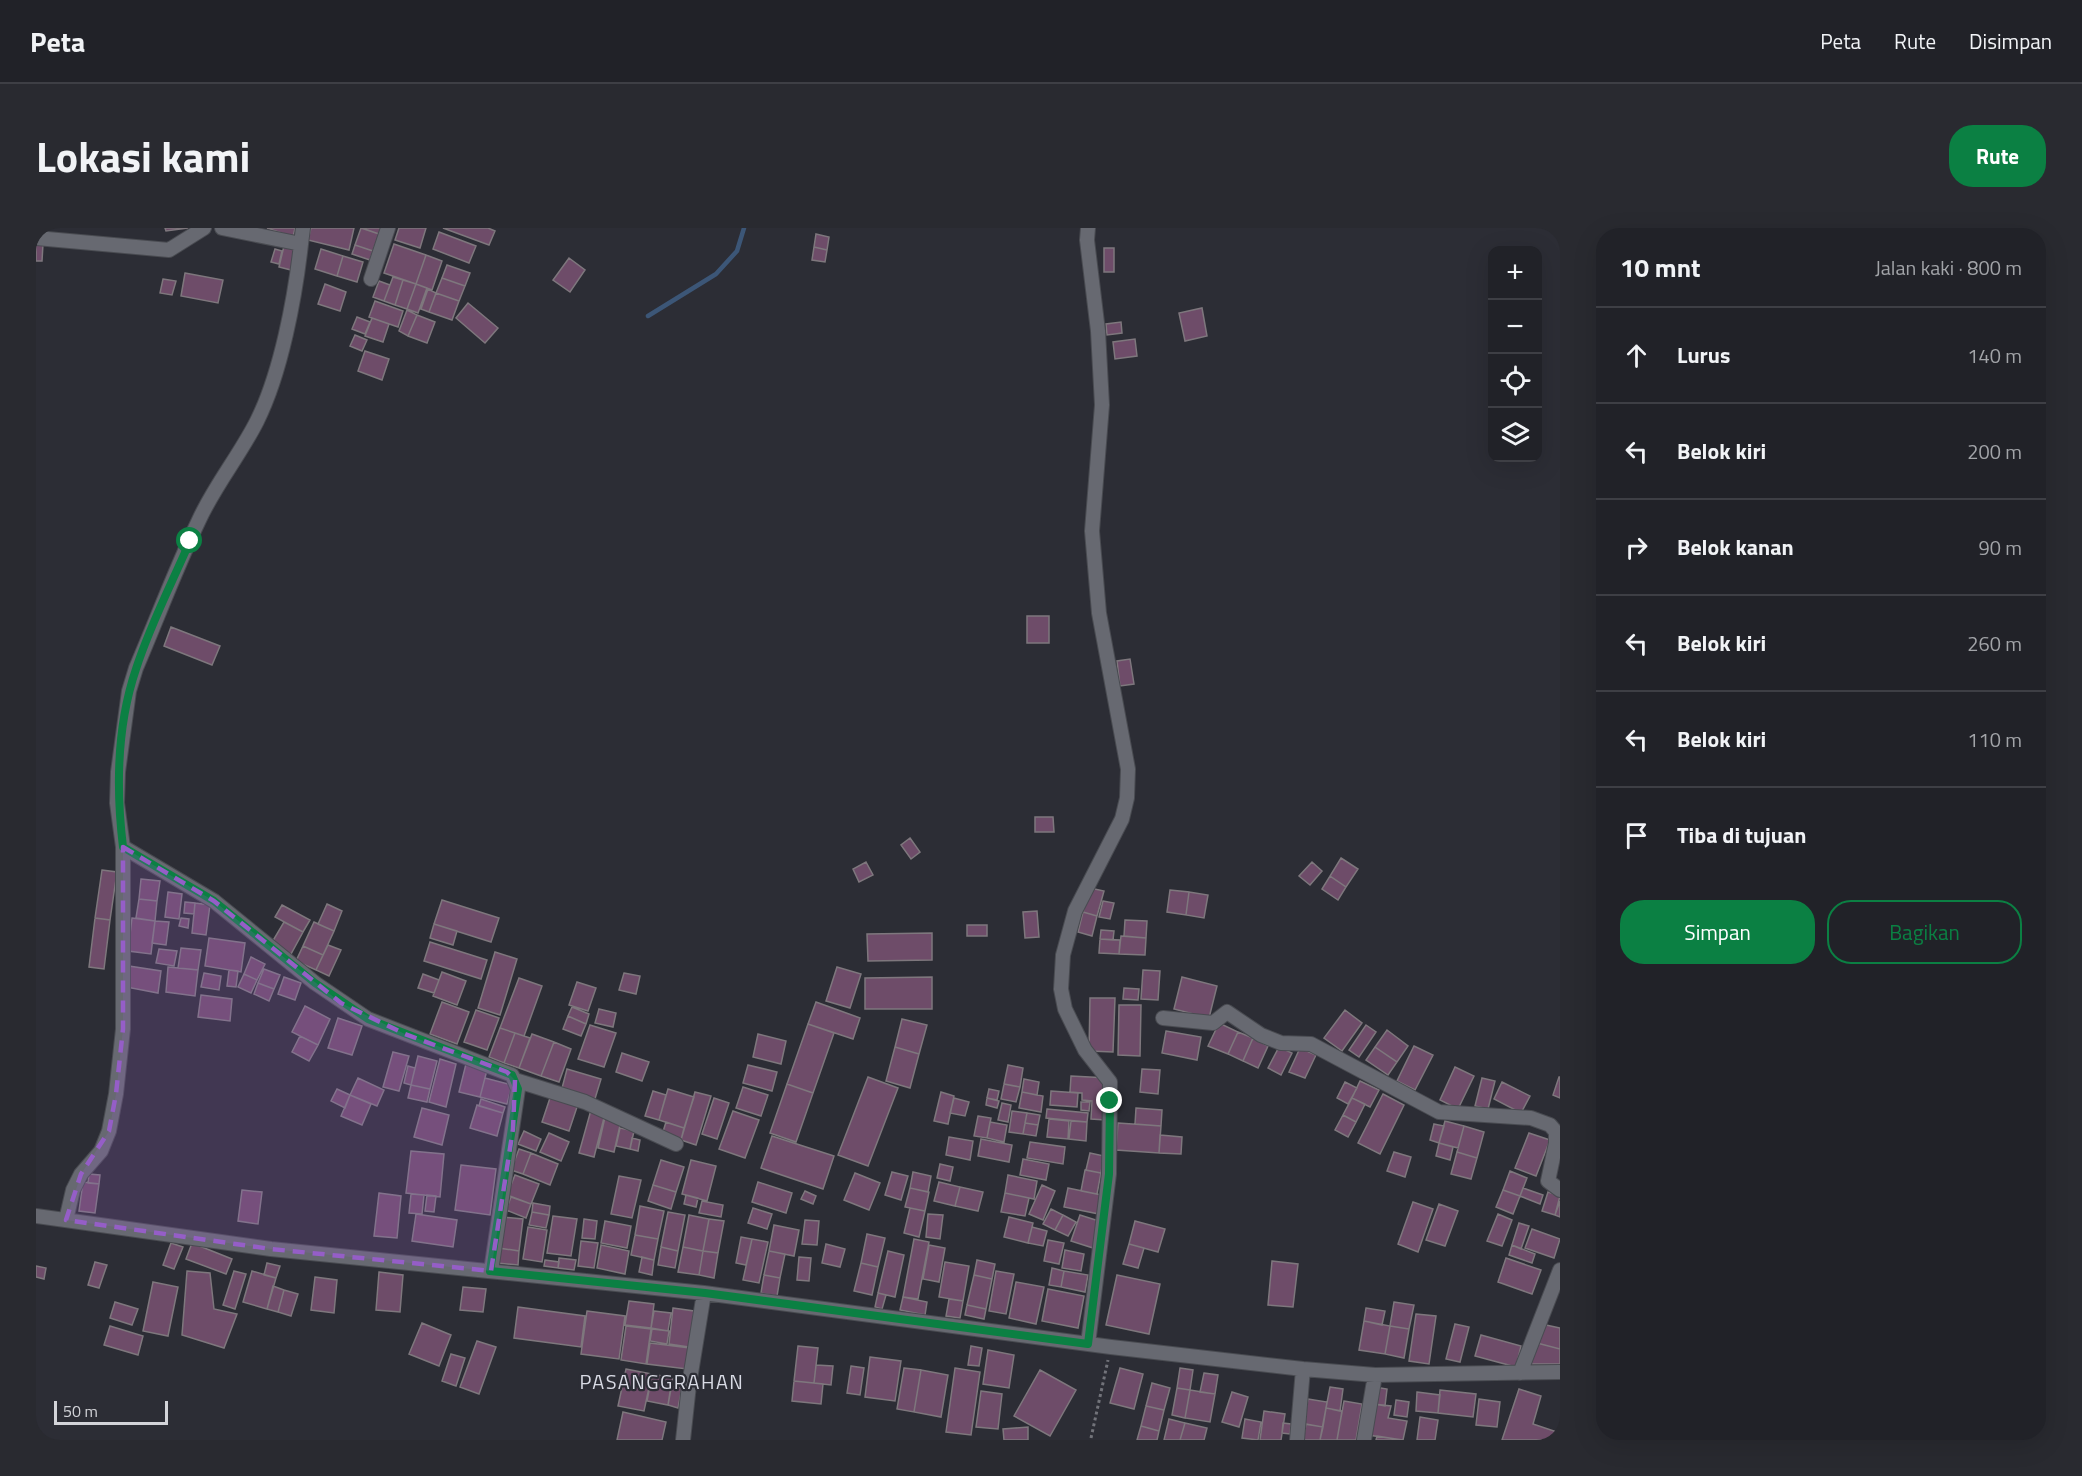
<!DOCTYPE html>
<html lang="id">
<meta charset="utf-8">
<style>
:root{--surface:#212228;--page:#292a30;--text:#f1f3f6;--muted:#a2a4a8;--line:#3e3f45;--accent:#0b8043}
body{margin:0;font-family:"Titillium Web",sans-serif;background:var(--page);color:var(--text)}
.controls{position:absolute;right:18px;top:18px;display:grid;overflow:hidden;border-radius:12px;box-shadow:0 6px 24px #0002}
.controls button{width:54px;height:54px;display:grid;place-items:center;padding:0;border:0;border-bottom:2px solid var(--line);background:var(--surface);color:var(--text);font:30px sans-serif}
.scale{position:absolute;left:18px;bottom:15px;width:114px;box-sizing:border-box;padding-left:6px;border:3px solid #d3d4d9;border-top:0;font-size:16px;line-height:21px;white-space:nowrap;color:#d3d4d9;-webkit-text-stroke:4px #2c2d35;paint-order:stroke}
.stop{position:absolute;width:18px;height:18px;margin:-14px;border:4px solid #0b8043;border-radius:50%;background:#fff}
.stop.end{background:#0b8043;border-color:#fff;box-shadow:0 2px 6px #0008}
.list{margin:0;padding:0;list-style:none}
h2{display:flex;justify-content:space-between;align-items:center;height:78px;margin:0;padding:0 24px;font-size:26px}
h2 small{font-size:20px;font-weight:400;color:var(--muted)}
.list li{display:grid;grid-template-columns:39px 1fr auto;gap:18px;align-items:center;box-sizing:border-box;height:96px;padding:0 24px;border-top:2px solid var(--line)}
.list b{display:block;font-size:22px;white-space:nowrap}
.list em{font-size:20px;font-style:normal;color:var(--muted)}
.actions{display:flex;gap:12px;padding:18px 24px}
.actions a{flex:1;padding:14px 0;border:2px solid var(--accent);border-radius:24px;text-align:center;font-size:21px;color:var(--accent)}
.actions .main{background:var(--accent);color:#fff}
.icon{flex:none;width:33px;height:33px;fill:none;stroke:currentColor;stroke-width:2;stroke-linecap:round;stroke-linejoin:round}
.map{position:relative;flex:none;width:1524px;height:1212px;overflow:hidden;border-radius:24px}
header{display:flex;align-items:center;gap:36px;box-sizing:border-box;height:84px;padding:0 30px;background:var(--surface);border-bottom:2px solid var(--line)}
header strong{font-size:28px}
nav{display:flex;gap:33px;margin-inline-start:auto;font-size:21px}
.intro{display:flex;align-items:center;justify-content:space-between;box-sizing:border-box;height:144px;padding:0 36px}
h1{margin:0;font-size:42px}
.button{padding:15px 27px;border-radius:24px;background:var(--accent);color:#fff;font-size:21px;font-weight:700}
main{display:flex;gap:36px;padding:0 36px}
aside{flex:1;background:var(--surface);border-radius:24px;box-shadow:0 6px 24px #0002}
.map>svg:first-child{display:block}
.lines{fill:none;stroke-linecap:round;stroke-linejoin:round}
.stream{stroke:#3c5677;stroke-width:4.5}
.building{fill:#6e4c69;stroke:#7e777d;stroke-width:1.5}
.street-casing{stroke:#494b51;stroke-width:16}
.path{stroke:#72737a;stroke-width:3;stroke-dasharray:3 3;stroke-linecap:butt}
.street{stroke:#676971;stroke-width:14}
.route{stroke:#0b8043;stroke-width:8}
.marked{fill:#955ec7;fill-opacity:0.2;stroke:#955ec7;stroke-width:4.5;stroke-dasharray:12 8;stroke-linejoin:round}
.labels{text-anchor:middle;stroke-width:4.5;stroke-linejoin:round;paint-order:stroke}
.quarter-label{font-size:20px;letter-spacing:1.5px;fill:#d9dbe5;stroke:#2c2d35}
</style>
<header>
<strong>Peta</strong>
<nav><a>Peta</a><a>Rute</a><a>Disimpan</a></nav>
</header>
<div class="intro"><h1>Lokasi kami</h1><a class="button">Rute</a></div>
<main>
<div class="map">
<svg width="1524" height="1212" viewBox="0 0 1524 1212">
<rect width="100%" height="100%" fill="#2c2d35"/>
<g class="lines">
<path class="stream" d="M612,88L680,46L701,23L708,0"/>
</g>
<path class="building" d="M129,0H152L130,3Z
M231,0H259L257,9Z
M275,0H318L313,22L272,12Z
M325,0L343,6L337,23L319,17Z
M326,0H345L343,6Z
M363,0H390L384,20L359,12Z
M407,0H452L459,3L453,17Z
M403,4L440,18L433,35L397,21Z
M780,6L793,9L791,22L778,19Z
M0,16H7L6,33H0Z
M358,16L390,27L380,56L348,45Z
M319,17L337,23L334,32L316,26Z
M248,18L260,21L255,42L243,39Z
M778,19L791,22L789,34L776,32Z
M1068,20H1078V44H1068Z
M239,21L246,23L243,36L235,34Z
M285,21L307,28L301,48L279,41Z
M390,27L406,33L396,62L380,56Z
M307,28L327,34L321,54L301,48Z
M533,30L549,42L534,64L517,52Z
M411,37L434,45L429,58L406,50Z
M149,45L187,52L182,75L145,68Z
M357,49L367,52L359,77L348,73Z
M406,50L429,58L423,73L400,65Z
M127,51L140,53L136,67L124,65Z
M367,52L380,56L371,81L359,77Z
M343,53L354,57L348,73L337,69Z
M289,56L310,64L304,83L282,76Z
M380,56L391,60L382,85L371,81Z
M392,61L400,65L393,84L385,81Z
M400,65L423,73L416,92L393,84Z
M339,73L367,83L362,99L333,89Z
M432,75L462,100L449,115L420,90Z
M1166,80L1171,108L1149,113L1143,85Z
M371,82L381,87L372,108L363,103Z
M381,87L399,94L391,115L372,108Z
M321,89L334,94L329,106L316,101Z
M336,90L353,96L347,114L329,108Z
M1085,94L1086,105L1071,107L1070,96Z
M319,107L331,112L326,123L314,118Z
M1099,111L1101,128L1079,131L1077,114Z
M329,123L353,131L346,152L322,143Z
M991,388H1013V415H991Z
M135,399L184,418L176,437L128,418Z
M1094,431L1098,456L1084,458L1081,433Z
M999,589H1017L1018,604H999Z
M874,610L884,624L875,631L865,617Z
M1305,630L1322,641L1310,659L1294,648Z
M830,634L837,647L823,654L817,641Z
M1276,634L1286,643L1274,657L1263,648Z
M66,642L81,644L74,692L59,690Z
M1294,648L1310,659L1302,672L1286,661Z
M105,651L124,653L121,673L103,671Z
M1054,660L1068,663L1061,688L1047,684Z
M1134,662L1153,664L1150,687L1131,684Z
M132,664L146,666L143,691L129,689Z
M1153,664L1172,667L1168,690L1150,687Z
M103,671L121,673L119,693L100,690Z
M406,672L463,690L455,714L398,696Z
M1067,673L1078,675L1074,691L1063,689Z
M149,674L159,675L158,686L148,685Z
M159,675L174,677L170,707L156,705Z
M291,676L306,683L298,703L282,696Z
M246,677L274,692L267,704L239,689Z
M1001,683L1003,709L989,710L987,684Z
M1047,684L1061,688L1056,708L1042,704Z
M59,690L74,692L68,741L53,739Z
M96,690L119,693L115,726L92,723Z
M145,690L153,691L152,700L143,698Z
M1089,692L1111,693L1110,710L1088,708Z
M119,693L133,694L130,717L116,715Z
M248,694L267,704L255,726L235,716Z
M278,694L298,703L287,727L267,718Z
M398,696L421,703L417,717L394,710Z
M931,697H951V708H931Z
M1065,702L1078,703L1077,712L1064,711Z
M896,705V732L832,733L831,706Z
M1085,708L1110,710L1109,727L1083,726Z
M173,710L209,715L205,744L169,738Z
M1064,711L1084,712L1083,726L1063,725Z
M394,714L451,732L445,751L388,733Z
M292,717L305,722L293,748L280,742Z
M267,718L287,727L280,742L260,733Z
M145,720L165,722L162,742L142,740Z
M123,721L141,723L138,738L120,735Z
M459,724L481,731L464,787L442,780Z
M215,729L229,736L221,752L208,746Z
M93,738L125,743L122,765L90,759Z
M132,739L162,742L159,768L130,764Z
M801,739L825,746L814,780L790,773Z
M228,741L244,747L238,761L222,755Z
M193,742L202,743L200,759L191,758Z
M1107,742L1124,743L1122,772L1105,771Z
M406,744L430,753L421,777L397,768Z
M168,745L185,748L183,762L165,759Z
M588,745L604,748L600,766L583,762Z
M208,746L221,752L215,765L202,759Z
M387,746L403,752L398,765L382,760Z
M248,749L265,755L259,772L242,766Z
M896,749V781H829V750Z
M1146,749L1181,758L1173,790L1138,781Z
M483,750L506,758L488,808L464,800Z
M541,754L560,760L552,783L533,777Z
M222,755L238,761L233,773L218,766Z
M1088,760L1103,761L1102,772L1087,771Z
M165,767L196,771L194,793L162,789Z
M1054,770H1079L1077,824L1053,823Z
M406,774L433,784L421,816L394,806Z
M780,774L824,790L817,811L772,796Z
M1083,777H1105L1104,828L1082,827Z
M269,778L294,791L282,817L256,804Z
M536,779L553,786L550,796L532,788Z
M563,781L580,785L577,799L559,795Z
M440,782L463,790L451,822L428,814Z
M1309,782L1326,795L1306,823L1288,810Z
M532,788L550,796L545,808L527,801Z
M302,790L326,798L316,827L292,820Z
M866,791L891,797L883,826L859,819Z
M1183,795L1202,804L1192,826L1172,818Z
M772,796L798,805L777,865L751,856Z
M554,797L580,805L568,839L542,831Z
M1330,797L1340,804L1323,829L1313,822Z
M464,800L479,805L468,835L453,829Z
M1351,802L1372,818L1361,834L1339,819Z
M1130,803L1165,809L1161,832L1126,825Z
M1202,804L1217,810L1207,833L1192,826Z
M479,805L494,810L483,840L468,835Z
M496,806L518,814L505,848L483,840Z
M722,806L750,813L745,836L717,829Z
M264,808L282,817L273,833L256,824Z
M1217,810L1232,818L1222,840L1207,833Z
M518,814L535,821L523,854L505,848Z
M1378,818L1397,827L1379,862L1361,853Z
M859,819L883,826L874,860L850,853Z
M1243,819L1256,825L1245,847L1232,840Z
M1339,819L1361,834L1352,847L1330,832Z
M1264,820L1280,827L1269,850L1253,844Z
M357,824L373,828L363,863L347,859Z
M586,825L613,834L606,853L580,844Z
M382,828L401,833L394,861L375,857Z
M404,831L420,836L410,879L393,874Z
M430,836L451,842L444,869L423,864Z
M712,837L741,844L736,863L707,855Z
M972,837L987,840L984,859L968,856Z
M372,838L379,840L375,857L368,855Z
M1419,839L1438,848L1422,881L1404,872Z
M531,841L565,851L558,874L525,864Z
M1106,841L1124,842L1122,866L1104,864Z
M1035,848L1072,850L1069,892L1055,891L1056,873L1046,872V865L1034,864Z
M832,849L862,860L832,938L802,927Z
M1523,849H1524V870L1517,867Z
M322,850L348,862L341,878L314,867Z
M449,850L476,857L471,876L444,869Z
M1446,850L1459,853L1452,881L1439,878Z
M988,851L1003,854L1001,867L986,864Z
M1324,853L1343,862L1334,879L1316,870Z
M1309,854L1321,860L1312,876L1301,870Z
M1466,854L1494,868L1485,885L1458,871Z
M751,856L777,865L760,914L734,905Z
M968,856L984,859L980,874L965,871Z
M375,857L394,861L391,874L372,870Z
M707,859L732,867L725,888L700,880Z
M301,861L314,867L309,880L295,873Z
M632,861L658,869L648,900L623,892Z
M953,861L963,863L961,872L951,870Z
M617,863L630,867L623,892L609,888Z
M1015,863L1042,865L1041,879L1014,877Z
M659,864L675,868L660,917L645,912Z
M905,864L918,868L912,896L898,893Z
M986,864L1007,868L1005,884L983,880Z
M1347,866L1368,877L1344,926L1322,915Z
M314,867L335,876L326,897L305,888Z
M515,867L542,876L533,903L506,894Z
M678,870L693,875L681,911L666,906Z
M918,870L933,874L929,888L914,885Z
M951,870L963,873L961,880L950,877Z
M1316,870L1329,876L1320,894L1307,887Z
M445,871L469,879L467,885L443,878Z
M1045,874H1054L1053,883L1045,882Z
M966,875L975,877L972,894L962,892Z
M441,877L467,885L461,908L434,900Z
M386,880L413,887L406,917L378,909Z
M1100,880L1126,882L1125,898L1099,896Z
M1011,881L1052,885L1051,894L1010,890Z
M555,882L569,886L558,929L543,925Z
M697,883L723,892L709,930L683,921Z
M976,883L991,885L987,906L973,904Z
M991,885L1004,887L1002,897L989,895Z
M1307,887L1320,894L1312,909L1299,902Z
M942,888L955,890L951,910L938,908Z
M569,889L585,893L578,924L562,920Z
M1013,891L1033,893L1032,911L1011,909Z
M1035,893L1051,894L1050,913L1033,911Z
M1409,893L1428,898L1422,920L1403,915Z
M630,894L648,900L645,912L626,907Z
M954,894L971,897L968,914L951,910Z
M989,895L1002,897L1000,908L987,906Z
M1082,895L1125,898L1123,925L1080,922Z
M1398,896L1408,898L1403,915L1394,912Z
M1428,898L1448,904L1441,930L1421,924Z
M584,900L598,903L594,921L580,918Z
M488,903L505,911L500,923L482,916Z
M513,905L533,914L525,933L504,924Z
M1493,905L1514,912L1500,948L1479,940Z
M1124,907L1146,909L1145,926L1123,925Z
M736,908L798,928L787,961L725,940Z
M913,909L937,913L934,932L910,927Z
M596,910L604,912L602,923L594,921Z
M945,911L976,917L973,934L942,928Z
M994,914L1029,919L1027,936L991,930Z
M1403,915L1417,919L1414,932L1400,928Z
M483,921L495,925L487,946L475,942Z
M375,923L408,926L404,969L370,965Z
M1358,924L1375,929L1369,949L1351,943Z
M1421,924L1441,930L1435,951L1415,946Z
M495,925L522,936L514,957L487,946Z
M1054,925L1068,928L1065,945L1050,942Z
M987,931L1013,936L1010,952L984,947Z
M625,932L648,939L640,964L617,957Z
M655,932L680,938L671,973L646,966Z
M904,936L917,939L914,953L901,950Z
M425,937L460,941L454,987L419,982Z
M1049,942L1065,945L1061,966L1045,963Z
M1474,943L1491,950L1484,968L1467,962Z
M856,944L872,948L865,972L849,967Z
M877,944L895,948L892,964L874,960Z
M819,945L844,955L833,982L808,972Z
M53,946L64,947L63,956L52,955Z
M479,947L503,956L495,976L471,967Z
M972,947L1001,953L998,971L969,965Z
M583,948L605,952L596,990L575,986Z
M47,954L63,956L59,985L43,983Z
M722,954L756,965L750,985L716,974Z
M903,954L924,959L919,978L898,973Z
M617,957L640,964L635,981L612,973Z
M1006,957L1019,963L1007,992L993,986Z
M924,959L947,964L942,983L919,978Z
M874,960L893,964L889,983L869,979Z
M1032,960L1066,967L1063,986L1028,979Z
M1487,960L1507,967L1504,976L1484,968Z
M206,962L226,964L222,996L202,993Z
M1467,962L1484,968L1477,986L1460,979Z
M769,963L780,968L777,976L765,971Z
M1512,964L1524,968L1519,987L1506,983Z
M343,965L365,968L361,1010L338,1008Z
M969,965L993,970L989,988L965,984Z
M375,966L388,967L386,986L373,985Z
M391,967L400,968L398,984L389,983Z
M650,967L662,970L660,979L648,976Z
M475,969L495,976L490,990L470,982Z
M666,973L687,977L685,989L663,985Z
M1524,973V989L1519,987Z
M1377,974L1397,981L1382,1024L1362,1016Z
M497,975L514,978L513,987L496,984Z
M1403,976L1422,983L1409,1018L1390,1012Z
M604,978L628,983L622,1011L599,1007Z
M717,980L736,986L731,1001L712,995Z
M874,980L889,983L883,1009L868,1005Z
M1015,981L1027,987L1019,1002L1007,996Z
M496,984L513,987L510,1000L493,997Z
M632,984L649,987L642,1023L625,1019Z
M380,986L421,992L417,1019L376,1013Z
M892,986L907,987L904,1011L890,1009Z
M1462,986L1476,992L1466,1018L1451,1013Z
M653,987L673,991L667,1023L647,1019Z
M1027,987L1040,994L1032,1008L1019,1002Z
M1044,987L1066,994L1057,1020L1035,1013Z
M517,988L541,991L535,1028L511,1025Z
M467,989L487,991L483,1023L463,1020Z
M973,989L997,995L992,1015L968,1009Z
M548,991L561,993L559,1011L546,1010Z
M673,991L688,993L682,1025L667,1023Z
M769,992L783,993L781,1017L766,1016Z
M569,993L595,998L591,1020L565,1015Z
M1099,993L1129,1001L1122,1024L1093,1016Z
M1483,995L1493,998L1485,1021L1476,1017Z
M738,997L763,1002L758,1028L733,1023Z
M492,999L511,1002L506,1034L487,1031Z
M996,999L1011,1003L1007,1018L992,1015Z
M1496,1001L1524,1011L1518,1030L1489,1020Z
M831,1006L849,1010L842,1039L825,1035Z
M599,1007L622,1011L618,1032L595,1027Z
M705,1009L716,1011L710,1037L700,1035Z
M716,1011L732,1014L723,1055L707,1052Z
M878,1011L893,1014L882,1071L867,1069Z
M1012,1012L1028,1015L1023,1036L1008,1033Z
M545,1013L562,1015L558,1040L542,1038Z
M135,1015L147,1019L138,1041L127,1037Z
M156,1015L196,1031L190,1046L150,1031Z
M790,1016L809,1021L804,1039L786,1035Z
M1093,1016L1108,1020L1102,1040L1087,1036Z
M565,1017L593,1023L589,1046L561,1040Z
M893,1017L909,1020L903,1054L887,1051Z
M1476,1017L1499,1026L1496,1035L1473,1027Z
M625,1019L642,1023L639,1040L622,1037Z
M647,1019L667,1023L663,1047L642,1044Z
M463,1020L483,1023L482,1037L461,1035Z
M1029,1022L1048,1026L1045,1043L1026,1040Z
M667,1023L682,1025L678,1050L663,1047Z
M733,1023L749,1026L744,1050L728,1047Z
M852,1023L868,1027L859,1069L842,1065Z
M606,1029L618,1032L616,1047L603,1044Z
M763,1029L775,1030L773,1053L761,1052Z
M523,1030L540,1032L538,1042L522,1040Z
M1470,1030L1505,1042L1496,1066L1462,1054Z
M509,1032L523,1034L522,1040L508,1038Z
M941,1032L959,1036L956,1051L938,1047Z
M1236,1033L1262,1036L1257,1079L1232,1077Z
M59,1034L71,1037L63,1060L52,1057Z
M909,1034L933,1038L927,1073L903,1069Z
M231,1035L244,1038L240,1050L228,1047Z
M825,1035L842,1039L836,1067L818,1063Z
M0,1038L10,1040L8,1051L0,1049Z
M1016,1040L1028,1043L1025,1059L1013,1057Z
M151,1043L174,1045L178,1081L201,1086L188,1120L146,1107Z
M198,1043L210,1046L199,1081L187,1077Z
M216,1043L240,1050L231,1081L207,1074Z
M960,1043L978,1046L970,1086L953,1083Z
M1028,1043L1052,1047L1049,1064L1025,1059Z
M343,1044L367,1047L364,1084L340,1082Z
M728,1047L744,1050L741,1068L725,1065Z
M938,1047L956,1051L950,1081L931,1077Z
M1081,1047L1124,1056L1113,1106L1070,1097Z
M279,1049L301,1052L298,1085L275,1082Z
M117,1054L142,1059L132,1108L107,1103Z
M980,1054L1008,1059L1000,1096L973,1090Z
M237,1058L248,1062L242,1084L231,1081Z
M427,1059L450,1061L447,1084L424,1082Z
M1012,1061L1048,1068L1042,1100L1006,1093Z
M248,1062L262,1066L255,1088L242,1084Z
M842,1065L850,1067L846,1081L839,1079Z
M867,1069L891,1074L889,1087L864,1082Z
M913,1071L927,1073L924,1090L910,1088Z
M593,1073L618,1076L615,1100L589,1097Z
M79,1074L102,1081L96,1097L74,1090Z
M1358,1074L1378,1077L1373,1101L1354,1098Z
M931,1077L950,1081L948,1091L929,1087Z
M482,1079L549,1088L545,1119L478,1110Z
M637,1080L658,1083L653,1119L633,1116Z
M1330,1080L1349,1083L1346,1097L1328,1093Z
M551,1083L589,1088L583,1131L545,1126Z
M618,1083L635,1085L632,1103L615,1100Z
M1380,1086L1400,1088L1393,1136L1373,1133Z
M1328,1093L1354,1098L1349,1126L1323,1122Z
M386,1095L415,1107L403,1138L373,1126Z
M1419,1096L1433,1099L1424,1134L1410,1131Z
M1510,1097L1524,1100V1121L1501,1115Z
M74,1098L107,1108L102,1127L68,1117Z
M590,1098L615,1101L610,1136L585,1132Z
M1354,1098L1373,1101L1368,1130L1349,1126Z
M616,1101L633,1103L631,1116L614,1113Z
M1445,1107L1485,1118L1480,1139L1439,1128Z
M441,1113L460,1119L443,1166L424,1159Z
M614,1115L654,1120L651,1141L611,1136Z
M1501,1115L1524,1121V1136H1495Z
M762,1118L782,1120L778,1155L758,1153Z
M935,1118L946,1120L943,1138L932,1137Z
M952,1122L978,1127L973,1160L947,1156Z
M415,1126L429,1130L420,1158L406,1153Z
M834,1129L865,1133L859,1173L829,1169Z
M780,1137L797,1138L795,1157L778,1155Z
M815,1138L828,1140L824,1167L811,1165Z
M868,1140L885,1142L878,1184L861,1181Z
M919,1140L944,1144L935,1207L910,1204Z
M1084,1140L1107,1146L1098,1181L1074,1175Z
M1144,1140L1157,1142L1154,1162L1141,1160Z
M590,1141L616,1146L608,1183L582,1178Z
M885,1142L912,1147L905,1189L878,1184Z
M1004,1142L1040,1162L1014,1208L978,1188Z
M1168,1145L1182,1147L1179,1166L1164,1164Z
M616,1146L637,1150L632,1177L611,1173Z
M758,1153L787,1156L785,1176L756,1173Z
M1116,1155L1134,1160L1128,1182L1110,1178Z
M635,1158L646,1160L642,1180L632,1177Z
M1294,1159L1307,1161L1304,1183L1290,1180Z
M1339,1159L1351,1161L1349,1178L1337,1176Z
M1141,1160L1154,1162L1149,1190L1136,1187Z
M1483,1161L1505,1168L1497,1196L1524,1205V1212H1466Z
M1154,1162L1179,1166L1174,1194L1149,1190Z
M1404,1162L1440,1166L1437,1189L1402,1185Z
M945,1163L966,1166L962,1201L940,1199Z
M1196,1164L1212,1169L1203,1199L1186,1194Z
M1381,1164L1404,1167L1402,1185L1380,1183Z
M1272,1171L1291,1174L1287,1199L1267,1196Z
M1443,1171L1464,1174L1461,1199L1440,1197Z
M1360,1172L1373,1174L1371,1189L1358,1187Z
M1308,1173L1326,1176L1320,1212H1301Z
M1337,1176L1355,1178L1352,1190L1371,1193L1367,1212L1332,1207Z
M1110,1178L1128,1182L1123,1203L1105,1198Z
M1290,1180L1306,1183L1301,1212H1284Z
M1228,1183L1249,1186L1245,1212H1224Z
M587,1184L630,1194L626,1212H581Z
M1384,1189L1402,1192L1399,1212H1381Z
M1133,1191L1149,1195L1144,1212H1128Z
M1209,1191L1225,1194L1222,1212L1206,1210Z
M1149,1195L1171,1200L1168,1212H1144Z
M1247,1195L1255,1196L1254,1206L1246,1205Z
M1270,1196L1287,1199L1284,1212H1267Z
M1105,1198L1123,1203L1121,1212H1101Z
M992,1199V1212H968L967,1201Z
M1341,1208L1366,1212H1340Z"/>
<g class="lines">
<g class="street-casing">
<path id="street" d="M186,0L265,16L267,0
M0,10L133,22L168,0
M335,51L352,0
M87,619L178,673L279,755L332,791L476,847L482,861L455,1043
M1127,790L1177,795L1191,784L1225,807L1245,815L1275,816L1403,884L1495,890L1514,897L1520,904V915L1512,953L1524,962
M479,852L549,874L640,916
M0,988L235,1021L668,1065L1075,1119L1267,1141L1339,1147L1524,1144
M30,992L37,962L45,946L65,923L73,903L80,866L87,801V619L81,575L82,544L93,463L100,440C121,391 140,340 163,292C179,257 204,227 221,193C245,145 259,70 265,16
M1052,1116L1073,946L1074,854L1049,822L1029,781L1025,761L1027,727L1039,683L1086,591L1091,570L1092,541L1063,385L1056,303L1066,177L1062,103L1051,12L1052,0
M1484,1145L1524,1042
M647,1212L653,1157L668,1065
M1261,1212L1267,1141
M1328,1212L1339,1147"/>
</g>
<path class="path" d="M1055,1210L1072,1132"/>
<use href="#street" class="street"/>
</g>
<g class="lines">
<path class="route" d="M154,313C136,355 114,397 100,441C81,497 80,561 87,619L178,673L279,755L332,791L476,847L482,861L454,1043L669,1065L1052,1116L1073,946L1074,873"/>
</g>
<path class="marked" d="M87,619L178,673L305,775L369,806L471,844L479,852L477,901L455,1043L235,1021L30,992L45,946L73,903L80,866L87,801Z"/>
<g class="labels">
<g class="quarter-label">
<text x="626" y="1161">PASANGGRAHAN</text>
</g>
</g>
</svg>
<div class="controls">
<button>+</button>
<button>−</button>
<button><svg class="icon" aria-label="locate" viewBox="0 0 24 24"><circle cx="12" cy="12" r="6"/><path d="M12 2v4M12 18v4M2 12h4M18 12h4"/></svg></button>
<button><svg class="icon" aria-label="layers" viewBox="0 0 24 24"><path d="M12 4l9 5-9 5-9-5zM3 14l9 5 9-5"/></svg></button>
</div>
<div class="scale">50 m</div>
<div class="stop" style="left:154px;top:313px"></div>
<div class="stop end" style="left:1074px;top:873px"></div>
</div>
<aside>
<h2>10 mnt<small>Jalan kaki · 800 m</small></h2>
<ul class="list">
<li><svg class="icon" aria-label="ahead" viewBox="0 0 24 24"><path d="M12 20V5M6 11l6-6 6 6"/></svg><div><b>Lurus</b></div><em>140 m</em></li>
<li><svg class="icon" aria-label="left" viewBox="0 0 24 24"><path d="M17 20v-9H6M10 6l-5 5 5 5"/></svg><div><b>Belok kiri</b></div><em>200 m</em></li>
<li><svg class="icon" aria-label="right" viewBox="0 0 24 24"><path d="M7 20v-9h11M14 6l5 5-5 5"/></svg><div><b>Belok kanan</b></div><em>90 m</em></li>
<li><svg class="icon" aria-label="left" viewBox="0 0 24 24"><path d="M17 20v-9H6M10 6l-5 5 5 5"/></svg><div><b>Belok kiri</b></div><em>260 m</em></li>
<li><svg class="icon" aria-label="left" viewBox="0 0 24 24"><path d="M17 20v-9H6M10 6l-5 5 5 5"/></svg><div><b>Belok kiri</b></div><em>110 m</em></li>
<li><svg class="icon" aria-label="arrive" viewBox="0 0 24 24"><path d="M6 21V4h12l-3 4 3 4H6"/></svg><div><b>Tiba di tujuan</b></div></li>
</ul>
<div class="actions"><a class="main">Simpan</a><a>Bagikan</a></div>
</aside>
</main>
